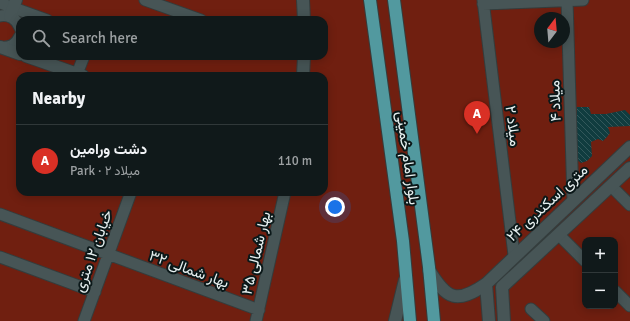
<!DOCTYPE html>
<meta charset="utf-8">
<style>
:root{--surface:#10191a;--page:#1e2627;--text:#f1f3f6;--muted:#9ca0a2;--line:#303839;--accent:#d93025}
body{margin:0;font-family:Signika,Vazirmatn,sans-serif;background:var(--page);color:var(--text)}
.controls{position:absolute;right:12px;bottom:12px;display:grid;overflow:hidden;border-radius:8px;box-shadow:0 2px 10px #0003}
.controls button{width:36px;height:36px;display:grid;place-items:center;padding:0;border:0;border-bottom:1px solid var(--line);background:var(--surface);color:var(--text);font:20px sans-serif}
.compass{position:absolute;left:534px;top:12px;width:36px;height:36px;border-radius:50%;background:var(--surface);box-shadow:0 2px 10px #0003;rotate:16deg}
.you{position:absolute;left:335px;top:207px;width:14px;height:14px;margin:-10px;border:3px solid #fff;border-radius:50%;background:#1a73e8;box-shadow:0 0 0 6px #1a73e833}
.badge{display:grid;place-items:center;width:26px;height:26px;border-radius:50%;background:var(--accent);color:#fff;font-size:13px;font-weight:700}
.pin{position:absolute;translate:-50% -33px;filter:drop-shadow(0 1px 2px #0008)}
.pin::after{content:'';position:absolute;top:21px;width:14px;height:12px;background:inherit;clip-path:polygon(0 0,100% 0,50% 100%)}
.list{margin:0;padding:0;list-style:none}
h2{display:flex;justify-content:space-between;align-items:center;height:52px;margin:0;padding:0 16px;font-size:17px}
h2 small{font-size:13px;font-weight:400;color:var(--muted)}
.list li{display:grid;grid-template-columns:26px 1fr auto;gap:12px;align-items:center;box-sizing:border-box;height:72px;padding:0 16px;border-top:1px solid var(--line)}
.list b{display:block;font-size:15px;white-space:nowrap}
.list p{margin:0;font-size:13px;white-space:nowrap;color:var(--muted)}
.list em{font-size:13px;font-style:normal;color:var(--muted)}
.icon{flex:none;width:22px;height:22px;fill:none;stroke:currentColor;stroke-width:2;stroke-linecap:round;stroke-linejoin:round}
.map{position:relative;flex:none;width:630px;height:321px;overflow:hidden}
.search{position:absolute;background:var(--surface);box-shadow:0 2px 10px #0003;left:16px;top:16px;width:312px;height:44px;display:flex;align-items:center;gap:10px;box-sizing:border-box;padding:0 14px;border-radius:12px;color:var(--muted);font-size:15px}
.panel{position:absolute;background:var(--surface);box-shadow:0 2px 10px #0003;left:16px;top:72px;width:312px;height:124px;border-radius:12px}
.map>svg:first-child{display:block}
.green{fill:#701f10;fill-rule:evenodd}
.building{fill:url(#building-back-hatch)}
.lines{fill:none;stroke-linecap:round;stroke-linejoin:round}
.street-casing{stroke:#343d3d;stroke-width:13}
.secondary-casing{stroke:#343d3d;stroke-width:14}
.primary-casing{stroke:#343d3d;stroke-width:14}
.street{stroke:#475556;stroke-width:11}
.secondary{stroke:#475556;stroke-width:12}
.primary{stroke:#52999f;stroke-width:12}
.labels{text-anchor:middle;stroke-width:4;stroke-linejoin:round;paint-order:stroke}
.street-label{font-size:15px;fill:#e7f0f0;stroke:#0b1819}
</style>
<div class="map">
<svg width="630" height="321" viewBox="0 0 630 321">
<defs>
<pattern id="building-back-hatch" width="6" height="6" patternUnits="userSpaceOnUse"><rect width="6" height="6" fill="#103c3f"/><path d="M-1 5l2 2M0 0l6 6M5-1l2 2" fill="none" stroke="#33585b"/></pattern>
</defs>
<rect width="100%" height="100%" fill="#152122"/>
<path class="green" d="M0,0H630V321H0ZM540,18H564V42H540ZM20,20H324V56H20ZM20,76H324V192H20ZM585,240H615V306H585Z"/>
<path class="building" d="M577,107H589L591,114H606L625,110L630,115V126L608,127L610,133L607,137L603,141L598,139L591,142L592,156L587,161L581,163L576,159Z"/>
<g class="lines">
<g class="street-casing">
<path id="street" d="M145,0L201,20
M483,0L514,255
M567,0L573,200
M0,3L47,20
M483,4L583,0
M0,16C9,14 17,19 20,28
M0,47C10,48 16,45 20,36
M77,74L84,56
M611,186L630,205
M0,214L259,310
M559,235L585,261
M0,257L95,292
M615,291L630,306
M531,309L544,321
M84,321L131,192
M256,321L285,192"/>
</g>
<g class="secondary-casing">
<path id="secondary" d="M303,0L304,20
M10,16L16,0
M0,47L20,54
M26,56L83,76
M303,76L304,56
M429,270C447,300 457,304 486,284L630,147
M486,284L489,321
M395,321L405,280
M504,321L502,287L630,168"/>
</g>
<g class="primary-casing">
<path id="primary" d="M370,0L403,241L410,321
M394,0L429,267L434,321"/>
</g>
<use href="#street" class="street"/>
<use href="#secondary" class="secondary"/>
<use href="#primary" class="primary"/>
</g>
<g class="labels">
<g class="street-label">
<text transform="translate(555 101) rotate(-92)" y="5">میلاد ۴</text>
<text transform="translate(513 126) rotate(83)" y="5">میلاد ۲</text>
<text transform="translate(408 158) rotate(82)" y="5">بلوار امام خمینی</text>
<text transform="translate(547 203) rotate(-43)" y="5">۲۴ متری اسکندری</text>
<text transform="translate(93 251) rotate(-70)" y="5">خیابان ۱۲ متری</text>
<text transform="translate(256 253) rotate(-77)" y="5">بهار شمالی ۳۵</text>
<text transform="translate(189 269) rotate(20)" y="5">بهار شمالی ۳۲</text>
</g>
</g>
</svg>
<div class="controls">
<button>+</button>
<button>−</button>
</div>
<svg class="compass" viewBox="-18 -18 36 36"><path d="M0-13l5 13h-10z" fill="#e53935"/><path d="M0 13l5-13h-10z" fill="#9ca0a2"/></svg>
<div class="you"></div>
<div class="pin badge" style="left:477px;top:134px">A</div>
<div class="search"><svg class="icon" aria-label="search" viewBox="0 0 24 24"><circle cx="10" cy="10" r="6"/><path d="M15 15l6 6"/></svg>Search here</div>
<section class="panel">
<h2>Nearby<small></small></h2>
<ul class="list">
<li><span class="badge">A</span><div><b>دشت ورامین</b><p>Park · میلاد ۲</p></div><em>110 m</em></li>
</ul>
</section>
</div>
